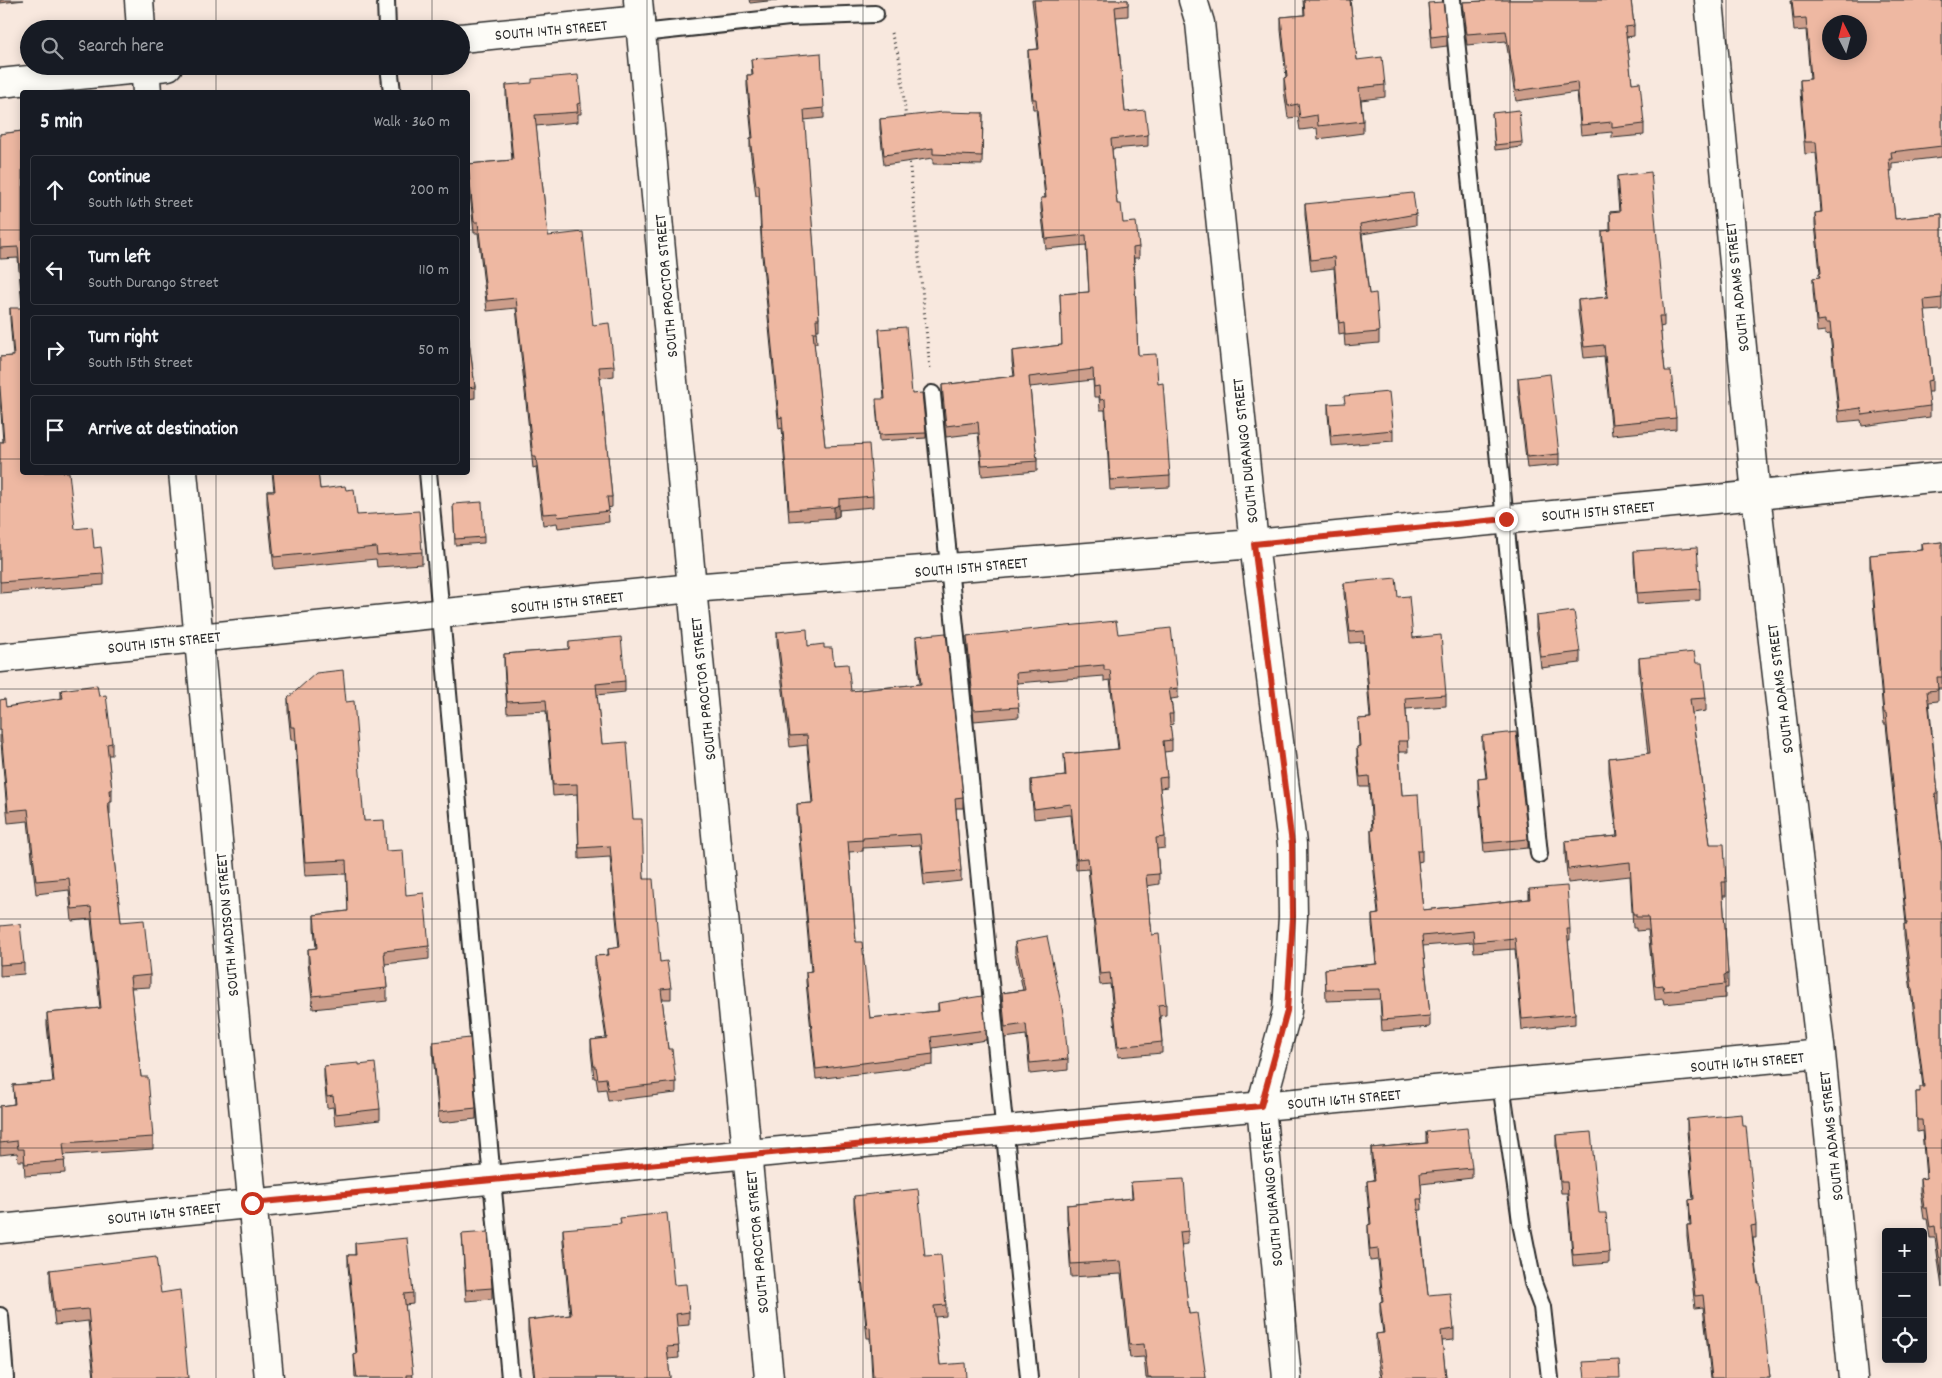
<!DOCTYPE html>
<meta charset="utf-8">
<style>
:root{--surface:#171b24;--page:#242831;--text:#f1f3f6;--muted:#9ea1a6;--line:#363941}
body{margin:0;font-family:Dekko,sans-serif;background:var(--page);color:var(--text)}
.controls{position:absolute;right:15px;bottom:15px;display:grid;overflow:hidden;border-radius:5px;box-shadow:0 2px 12px #0003}
.controls button{width:45px;height:45px;display:grid;place-items:center;padding:0;border:0;border-bottom:1px solid var(--line);background:var(--surface);color:var(--text);font:25px sans-serif}
.compass{position:absolute;left:1822px;top:15px;width:45px;height:45px;border-radius:50%;background:var(--surface);box-shadow:0 2px 12px #0003;rotate:354deg}
.stop{position:absolute;width:15px;height:15px;margin:-11px;border:4px solid #c8321e;border-radius:50%;background:#fff}
.stop.end{background:#c8321e;border-color:#fff;box-shadow:0 1px 5px #0008}
.list{margin:0;padding:0;list-style:none}
h2{display:flex;justify-content:space-between;align-items:center;height:65px;margin:0;padding:0 20px;font-size:21px}
h2 small{font-size:16px;font-weight:400;color:var(--muted)}
.list li{display:grid;grid-template-columns:32px 1fr auto;gap:15px;align-items:center;box-sizing:border-box;height:70px;margin:0 10px 10px;padding:0 10px;border:1px solid var(--line);border-radius:5px}
.list b{display:block;font-size:19px;white-space:nowrap}
.list p{margin:0;font-size:16px;white-space:nowrap;color:var(--muted)}
.list em{font-size:16px;font-style:normal;color:var(--muted)}
.icon{flex:none;width:28px;height:28px;fill:none;stroke:currentColor;stroke-width:2;stroke-linecap:round;stroke-linejoin:round}
.map{position:relative;flex:none;width:1942px;height:1378px;overflow:hidden}
.search{position:absolute;background:var(--surface);box-shadow:0 2px 12px #0003;left:20px;top:20px;width:450px;height:55px;display:flex;align-items:center;gap:12px;box-sizing:border-box;padding:0 18px;border-radius:28px;color:var(--muted);font-size:19px}
.panel{position:absolute;background:var(--surface);box-shadow:0 2px 12px #0003;left:20px;top:90px;width:450px;height:385px;border-radius:5px}
.map>svg:first-child{display:block}
.lines{fill:none;stroke-linecap:round;stroke-linejoin:round}
.service-casing{stroke:#2b2b2b;stroke-width:20}
.minor-casing{stroke:#2b2b2b;stroke-width:31}
.tertiary-casing{stroke:#2b2b2b;stroke-width:31}
.path{stroke:#2b2b2b;stroke-width:3;stroke-dasharray:1 4;stroke-linecap:butt}
.service{stroke:#fdfcf7;stroke-width:16}
.minor{stroke:#fdfcf7;stroke-width:28}
.tertiary{stroke:#fdfcf7;stroke-width:28}
.wall{fill:#cd9e8b;stroke:#2b2b2b}
.shaded-wall{fill:#a78171;stroke:#2b2b2b}
.building{fill:#eeb8a2;stroke:#2b2b2b;fill-rule:evenodd}
.route{stroke:#c8321e;stroke-width:6}
.grid{fill:none;stroke:#2b2b2b;stroke-width:1;stroke-opacity:0.55}
.labels{text-anchor:middle;stroke-width:5;stroke-linejoin:round;paint-order:stroke}
.street-label{font-size:16px;fill:#2b2b2b;stroke:#fdfcf7}
</style>
<div class="map">
<svg width="1942" height="1378" viewBox="0 0 1942 1378">
<rect width="100%" height="100%" fill="#f8e8de"/>
<filter id="ink" filterUnits="userSpaceOnUse"><feTurbulence type="fractalNoise" baseFrequency=".02" numOctaves="2"/><feDisplacementMap in="SourceGraphic" scale="10" xChannelSelector="R" yChannelSelector="G"/><feConvolveMatrix kernelMatrix="1 2 1 2 8 2 1 2 1" color-interpolation-filters="sRGB"/></filter>
<g filter="url(#ink)">
<g class="lines">
<g class="service-casing">
<path id="service" d="M386,0L387,29
M1452,0L1539,854
M642,33L789,17L875,14
M389,66L392,92
M932,394L1029,1378
M428,472L510,1378
M1501,1084L1522,1228L1533,1283L1542,1307L1550,1378
M0,1316L5,1378"/>
</g>
<g class="minor-casing">
<path id="minor" d="M139,0L141,29
M1193,0L1200,23L1254,544L1292,844L1293,917L1287,1011L1261,1106L1287,1378
M1709,0L1756,495L1821,1054L1853,1378
M461,38L640,20
M145,66L147,92
M0,83L168,66
M183,472L269,1378
M0,658L692,588L1254,544L1942,477
M0,1229L748,1154L1821,1054"/>
</g>
<g class="tertiary-casing">
<path id="tertiary" d="M638,0L692,588L769,1378"/>
</g>
<path class="path" d="M891,33L900,60L906,120
M909,158L930,369"/>
<use href="#service" class="service"/>
<use href="#minor" class="minor"/>
<use href="#tertiary" class="tertiary"/>
</g>
<path class="wall" d="M0,0H24L0,3Z
M749,0H777L750,3Z
M1032,0H1128V16L1116,17L1125,112L1148,135V146L1112,149L1117,204L1123,223L1139,247V258H1134L1138,355L1158,384L1170,476V487L1110,490L1105,410H1100L1099,397H1094L1093,380L1030,387L1037,461V471L982,476L978,433L946,437L942,396V385L1014,376L1012,362V351L1062,345L1060,294L1089,292L1086,245L1046,249L1041,209V198H1045L1036,109H1033L1028,61V50L1038,49Z
M1303,0H1352H1350L1357,60L1385,85V97L1361,100L1363,121V133L1318,139L1317,128L1300,130L1298,117L1288,118L1284,90V78L1286,77L1281,30V17L1304,15Z
M1485,0H1631L1634,26V36L1626,37L1632,83L1644,124V135L1612,138V132L1581,135L1577,92L1516,101L1506,41L1467,45L1463,12V2L1485,1Z
M1791,0H1942V157L1892,163V171H1890L1895,219L1942,214V310L1925,311L1932,380V392H1928L1930,406V417L1862,426L1861,420L1839,422L1830,334L1825,335V331L1817,332L1813,290V278H1819V274L1820,273L1815,224V213L1821,212L1816,153L1805,154L1800,91V80L1810,79L1806,30L1794,31Z
M1428,3L1447,35V46L1431,48Z
M751,59L824,108V118L804,120L819,319V330H816L817,343H814L825,446L873,496V507L839,510V516L834,518L789,521L782,428L779,429L762,256L759,196H756L750,149V138H752L747,86V75H752Z
M506,85L581,103V114H578V122L536,126L548,236L614,366V376L600,378L612,497V507L608,508L609,522L558,528L557,523L543,525L536,467L533,468L516,308L487,311L478,233H474L468,175V164L512,160L506,96Z
M983,113L982,165L933,164V158L884,165L880,129V119Z
M1492,113L1522,142V147L1495,150Z
M22,131V308L18,258L0,259V134Z
M1617,176L1664,316V326L1660,327L1665,371L1676,418V429L1612,435L1604,356L1584,358L1578,311V300L1607,297L1602,242V231L1610,230V212H1619L1617,187Z
M1305,204L1416,214V225L1362,234L1369,294L1379,332V343L1345,346L1344,333L1339,334L1334,268L1311,271L1305,215Z
M10,308L75,529L94,548L104,574V585L0,593V442H3L0,399V357L13,356L10,319Z
M879,329L912,394L926,433V438L879,441L876,405L884,399Z
M468,333L475,387V398L468,399Z
M1518,378L1559,454V465L1527,468L1518,389Z
M1328,404L1393,430V441L1331,446L1328,415Z
M272,472H318L320,489L346,490L357,515L422,552V564L377,567L376,559L274,569L267,503V491H274Z
M453,504L484,537V543L455,545Z
M1942,542V688H1938V701L1929,702L1938,793V804H1937L1942,851V1288L1935,1238H1930L1927,1219H1924L1920,1191V1179L1926,1178L1922,1131L1917,1132L1916,1092H1920L1923,1087L1904,936V924H1906L1886,724H1884L1870,567V555L1922,550V544Z
M1634,551L1700,589V600L1637,604L1634,562Z
M1344,583L1398,597L1413,638L1446,695V706L1406,709L1408,752H1399L1402,795L1422,851V861L1418,862L1423,910L1529,899V889L1570,929V940H1568L1575,1014V1024L1522,1030L1515,949L1474,952L1473,942L1423,946L1430,1016V1027L1382,1031L1380,999L1326,1001L1325,969L1376,964L1372,925V915L1378,914L1371,841V830H1372L1369,787H1360L1357,757V747H1359L1358,719L1370,718L1364,642L1350,643L1344,594Z
M1536,616L1580,652V663L1541,668L1536,627Z
M777,632L808,646L824,648L851,691L920,684L916,646V636L963,797V808H956L961,871V881L924,885L920,845L863,848V851L849,852L856,942L870,1018L938,1011V1003L986,1030V1040L933,1048V1065L816,1079L806,982V972L811,971L797,815V804L812,803L807,745L790,747L777,643Z
M1118,634L1178,688V698L1171,699L1173,714V724L1170,725L1172,740V751L1164,752L1167,777V787L1160,788L1165,837V848L1157,849L1159,874V884L1147,886L1152,935L1166,1004V1015L1160,1016L1162,1042V1053L1118,1057L1110,984L1100,985L1088,869L1076,870L1071,815L1034,819L1031,790V780L1065,776L1064,754L1118,749L1110,680L1104,681V676L1017,683L1019,717L974,721L967,646V636Z
M569,642L625,681V692L597,695L602,744L633,819L660,962L671,988V999H662L668,1049L676,1082V1093L608,1101L606,1089L598,1090L596,1078H594L591,1051V1040L606,1038L595,967V956L608,955V949L619,948L610,857L579,859L577,794L553,796L546,711L507,713L504,665V654L569,649Z
M1639,658L1696,663L1706,698V711L1692,713L1710,844L1726,882V896H1723L1728,974V988H1725V998L1664,1004L1663,999L1655,1000L1648,930L1636,931V928H1633L1630,876L1568,883L1565,855V841L1617,836L1609,772V758L1648,754L1639,672Z
M61,690L99,696L112,743V755H108L112,790V802H110V814H109L121,922L150,975V987L131,988L141,1077L153,1137V1149L64,1155L65,1173L25,1176L24,1161H18L17,1153L0,1155V1106L14,1104L13,1085L53,1082L47,1025V1013L100,1008L91,919L72,921L69,890L36,894L28,821L8,823L1,743H0V700L6,707L61,699Z
M288,698L346,702L364,821L386,851L429,946V959L385,964L387,988V1001L313,1009L308,962V949L316,948L314,928V915L348,911L346,874L305,876L295,740H291L288,711Z
M1482,736L1528,839V848L1484,852L1478,789V779L1486,778L1482,746Z
M0,926L24,963V974L0,976Z
M1015,942L1068,1059V1070L1030,1074L1026,1035L1005,1038L1002,1004V993L1023,990L1015,953Z
M433,1042L476,1108V1119L439,1123L433,1053Z
M359,1065L380,1109V1120L335,1125L333,1107L327,1108L324,1077V1066Z
M1687,1119L1756,1225V1238H1753L1770,1378H1711L1703,1307L1695,1308L1687,1237V1225H1690L1689,1200H1693L1687,1131Z
M1426,1132L1472,1168V1178L1421,1184L1422,1210H1419L1428,1295L1454,1329V1340L1442,1341L1446,1378H1381L1376,1345V1334L1383,1333L1380,1312V1302L1382,1301L1378,1260L1370,1261L1368,1236V1225L1370,1224L1367,1192V1181L1374,1180L1371,1159V1148L1426,1143Z
M1556,1135L1609,1252V1263L1573,1266L1567,1193H1561L1556,1146Z
M1131,1182L1188,1231V1244L1181,1245L1189,1314L1206,1378H1146L1144,1357L1130,1358L1121,1274L1071,1277L1067,1218V1205L1132,1198Z
M854,1196L925,1256L946,1305V1316L935,1317L940,1365L966,1378H872L870,1338H867L854,1207Z
M563,1229L674,1285L689,1312V1325L677,1326L679,1358L668,1359L670,1378H534L528,1332V1320L570,1315L563,1242Z
M462,1234L492,1288V1299L466,1301Z
M355,1243L413,1293V1304L405,1305L413,1378H355L354,1355L356,1354L348,1266V1255H355Z
M50,1270L161,1293L188,1378H94L88,1321L55,1325L50,1282Z"/>
<path class="shaded-wall" d="M839,505V516L834,518V507Z"/>
<path class="building" d="M1034,0H1128V5L1115,7L1125,112L1145,110L1148,135L1111,139L1117,204H1121L1123,223L1136,222L1139,247L1133,248L1138,355L1156,354L1158,384L1163,383L1170,476L1110,480L1105,399L1100,400L1099,386L1094,387L1093,369L1029,377L1037,461L982,465L978,422L946,426L942,385L1015,376L1012,351L1062,345L1060,294L1089,292L1086,235L1046,239L1041,198H1046L1036,99H1033L1028,50L1039,49Z
M1304,0H1350L1357,60L1382,57L1385,85L1359,88L1363,121L1318,126L1317,115L1300,118L1298,104L1288,106L1284,78L1287,77L1281,17L1305,15Z
M1486,0H1631L1634,26L1625,27L1632,83L1640,82L1644,124L1612,128V122L1581,125L1577,82L1516,91L1506,31L1467,34L1463,2L1486,1Z
M1792,0H1942V146L1891,152L1892,159H1889L1895,219L1942,214V298L1924,300L1932,380L1927,381L1930,406L1862,415L1861,408L1839,411L1830,323H1825V320L1817,321L1813,278L1820,277L1819,274L1821,273L1815,213L1822,212L1816,142H1805L1800,80L1811,79L1806,18L1794,19ZM1830,22H1860V52H1830Z
M1443,2L1447,35L1431,37L1428,3Z
M821,53L824,108L804,110L819,319H816L817,332H813L825,446L869,444L873,496L839,499V505L834,507L789,510L782,417L779,418L762,245L759,185H756L750,138H753L747,75H753L751,59Z
M578,75L581,103L577,104L578,112L535,115L548,236L583,232L593,325L609,323L614,366L599,367L612,497H607L609,511L558,517L557,513L543,514L536,457H533L516,298L487,301L478,222H474L468,164L513,160L506,85L532,83V79Z
M1519,110L1522,142L1495,145L1492,113Z
M943,112L983,113L982,156L933,154V148L884,155L880,119Z
M22,131V297L18,247L0,248V134Z
M1651,172L1664,316H1659L1665,371H1671L1676,418L1612,424L1604,345L1584,347L1578,300L1608,297L1602,231L1611,230L1610,212L1620,211L1617,176Z
M1413,193L1416,214L1360,224L1369,294L1376,293L1379,332L1345,335L1344,322L1339,323L1334,257L1311,260L1305,204Z
M10,308H22V472H69L75,529L92,527L94,548L101,547L104,574L0,582V442H4L0,388V357L14,356Z
M906,327L912,394L922,393L926,433L879,435L876,399H885L879,329Z
M468,333L475,387L468,388Z
M1550,374L1559,454L1527,457L1518,378Z
M1389,392L1393,430L1331,436L1328,404L1345,403L1344,396Z
M273,472H318L320,489L345,486L346,490L354,489L357,515L419,511L422,552L377,555L376,547L274,557L267,491H275Z
M482,502L484,537L455,539L453,504Z
M1942,542V677H1937L1938,690L1927,691L1938,793H1935L1942,851V1277L1935,1226L1930,1227L1927,1208H1924L1920,1179L1927,1178L1922,1120H1917L1916,1092H1920V1087H1924L1904,924H1907L1886,713H1884L1870,555L1923,550L1922,544Z
M1697,547L1700,589L1637,593L1634,551Z
M1396,578L1398,597L1409,596L1413,638L1441,635L1446,695L1405,698L1408,741H1398L1402,795L1418,794L1422,851H1417L1423,910L1530,899L1529,889L1567,886L1570,929H1567L1575,1014L1522,1019L1515,938L1474,942L1473,931L1422,936L1430,1016L1382,1020L1380,989L1326,990L1325,969L1377,964L1372,915L1379,914L1371,830H1373L1369,776L1360,777L1357,747L1360,746L1358,719L1371,718L1364,631L1350,632L1344,583Z
M1574,611L1580,652L1541,657L1536,616Z
M1116,621L1118,634L1171,628L1178,688L1169,689L1173,714H1169L1172,740L1163,741L1167,777L1159,778L1165,837L1156,838L1159,874L1146,875L1152,935L1159,934L1166,1004L1158,1005L1162,1042L1118,1047L1110,973L1100,974L1088,858L1076,859L1071,804L1034,809L1031,780L1066,776L1064,754L1119,749L1110,670H1104V665L1016,673L1019,707L974,710L967,636Z
M807,629L808,646L824,644V648H832L834,665L848,664L851,691L921,684L916,636L946,633L963,797L955,798L961,871L924,874L920,834L863,838V840L848,841L856,942H862L870,1018L939,1011L938,1003L982,996L986,1030L931,1037L933,1054L816,1069L806,972L812,971L797,804L813,803L807,735L790,736L777,632Z
M621,637L625,681L596,684L602,744L627,742L633,819H642L644,879H653L660,962L667,961L671,988L661,989L668,1049H672L676,1082L608,1090L606,1078L598,1079L596,1067H594L591,1040L607,1038L595,956L609,955L608,949L620,947L610,846L579,848L577,784L553,785L546,700L507,702L504,654L569,649V642Z
M1694,652L1696,663H1702L1706,698L1690,699L1710,844H1724L1726,882H1722L1728,974L1724,975L1725,984L1664,991L1663,985L1655,986L1648,917H1636V914H1633L1630,862L1568,869L1565,841L1618,836L1609,758L1650,753L1639,658Z
M343,670L346,702L354,701L364,821L384,820L386,851L403,850L406,895L424,893L429,946L384,951L387,988L313,996L308,949L317,948L314,915L348,911L346,860L305,862L295,727H291L288,698L316,673Z
M97,685L99,696L106,695L112,743L107,744L112,790H109L110,802L108,803L121,922L144,920L150,975L130,977L141,1077H148L153,1137L63,1143L65,1161L25,1164L24,1149H18L17,1141L0,1143V1106L15,1104L13,1085L54,1082L47,1013L101,1008L91,907L72,909L69,878L36,881L28,809L8,811L1,731H0V700L5,699L6,707L63,698L61,690Z
M1516,732L1528,839L1484,843L1478,779L1487,778L1482,736Z
M20,924L24,963L0,965V926Z
M1047,936L1064,1018L1068,1059L1030,1063L1026,1024L1005,1027L1002,993L1025,990L1015,942Z
M470,1038L476,1108L439,1112L433,1042Z
M359,1063V1065L375,1063L380,1109L335,1114L333,1096L327,1097L324,1066Z
M1742,1114L1743,1126H1746L1756,1225L1751,1226L1758,1283H1760L1770,1378H1712L1703,1295L1695,1296L1687,1225H1691L1689,1200L1694,1199L1687,1119Z
M1467,1128L1472,1168L1420,1173L1422,1199H1417L1428,1295L1450,1293L1454,1329L1441,1331L1446,1378H1383L1376,1334L1384,1333L1380,1302L1383,1301L1378,1249L1370,1250L1368,1225L1371,1224L1367,1181L1375,1180L1371,1148L1428,1143L1426,1132Z
M1591,1132L1599,1213H1606L1609,1252L1573,1255L1567,1182H1561L1556,1135Z
M1184,1179L1188,1231L1180,1232L1189,1314L1197,1313L1206,1378H1151V1377H1148L1144,1344L1130,1345L1121,1261L1071,1264L1067,1205L1133,1198L1131,1182Z
M918,1189L925,1256L941,1255L946,1305L934,1306L940,1365L965,1363L966,1378H873L870,1327L867,1328L854,1196Z
M667,1213L674,1285L686,1284L689,1312L676,1314L679,1346L667,1347L670,1378H535L528,1320L571,1315L563,1229L621,1224L620,1218Z
M488,1232L492,1288L466,1290L462,1234Z
M407,1238L413,1293L404,1294L413,1375H407V1378H357L354,1355L357,1354L348,1255H356L355,1243Z
M156,1257L161,1293L180,1290L188,1378H95L88,1309L55,1312L50,1270Z
M1619,1360L1620,1378H1585L1583,1362Z"/>
</g>
<g class="lines" filter="url(#ink)">
<path class="route" d="M252,1203L1261,1106L1287,1011L1293,917L1292,844L1254,544L1506,519"/>
</g>
<path class="grid" d="M216,0V29M432,0V29M647,0V1378M863,0V1378M1079,0V1378M1295,0V1378M1510,0V1378M1726,0V1378M216,66V92M432,66V92M0,230H22M468,230H1942M0,459H22M468,459H1942M216,472V1378M432,472V1378M0,689H1942M0,919H1942M0,1148H1942"/>
<g class="labels">
<g class="street-label">
<text transform="translate(551 29) rotate(-5)" y="6">SOUTH 14TH STREET</text>
<text transform="translate(665 286) rotate(-95)" y="6">SOUTH PROCTOR STREET</text>
<text transform="translate(1736 287) rotate(-96)" y="6">SOUTH ADAMS STREET</text>
<text transform="translate(1244 451) rotate(-96)" y="6">SOUTH DURANGO STREET</text>
<text transform="translate(1598 510) rotate(-5)" y="6">SOUTH 15TH STREET</text>
<text transform="translate(971 566) rotate(-5)" y="6">SOUTH 15TH STREET</text>
<text transform="translate(567 601) rotate(-6)" y="6">SOUTH 15TH STREET</text>
<text transform="translate(164 641) rotate(-6)" y="6">SOUTH 15TH STREET</text>
<text transform="translate(702 689) rotate(-96)" y="6">SOUTH PROCTOR STREET</text>
<text transform="translate(1779 689) rotate(-97)" y="6">SOUTH ADAMS STREET</text>
<text transform="translate(226 925) rotate(-95)" y="6">SOUTH MADISON STREET</text>
<text transform="translate(1747 1061) rotate(-5)" y="6">SOUTH 16TH STREET</text>
<text transform="translate(1344 1098) rotate(-5)" y="6">SOUTH 16TH STREET</text>
<text transform="translate(1830 1136) rotate(-96)" y="6">SOUTH ADAMS STREET</text>
<text transform="translate(1270 1194) rotate(-95)" y="6">SOUTH DURANGO STREET</text>
<text transform="translate(164 1212) rotate(-6)" y="6">SOUTH 16TH STREET</text>
<text transform="translate(756 1242) rotate(-95)" y="6">SOUTH PROCTOR STREET</text>
</g>
</g>
</svg>
<div class="controls">
<button>+</button>
<button>−</button>
<button><svg class="icon" aria-label="locate" viewBox="0 0 24 24"><circle cx="12" cy="12" r="6"/><path d="M12 2v4M12 18v4M2 12h4M18 12h4"/></svg></button>
</div>
<svg class="compass" viewBox="-18 -18 36 36"><path d="M0-13l5 13h-10z" fill="#e53935"/><path d="M0 13l5-13h-10z" fill="#9ea1a6"/></svg>
<div class="stop" style="left:252px;top:1203px"></div>
<div class="stop end" style="left:1506px;top:519px"></div>
<div class="search"><svg class="icon" aria-label="search" viewBox="0 0 24 24"><circle cx="10" cy="10" r="6"/><path d="M15 15l6 6"/></svg>Search here</div>
<section class="panel">
<h2>5 min<small>Walk · 360 m</small></h2>
<ul class="list">
<li><svg class="icon" aria-label="ahead" viewBox="0 0 24 24"><path d="M12 20V5M6 11l6-6 6 6"/></svg><div><b>Continue</b><p>South 16th Street</p></div><em>200 m</em></li>
<li><svg class="icon" aria-label="left" viewBox="0 0 24 24"><path d="M17 20v-9H6M10 6l-5 5 5 5"/></svg><div><b>Turn left</b><p>South Durango Street</p></div><em>110 m</em></li>
<li><svg class="icon" aria-label="right" viewBox="0 0 24 24"><path d="M7 20v-9h11M14 6l5 5-5 5"/></svg><div><b>Turn right</b><p>South 15th Street</p></div><em>50 m</em></li>
<li><svg class="icon" aria-label="arrive" viewBox="0 0 24 24"><path d="M6 21V4h12l-3 4 3 4H6"/></svg><div><b>Arrive at destination</b></div></li>
</ul>
</section>
</div>
